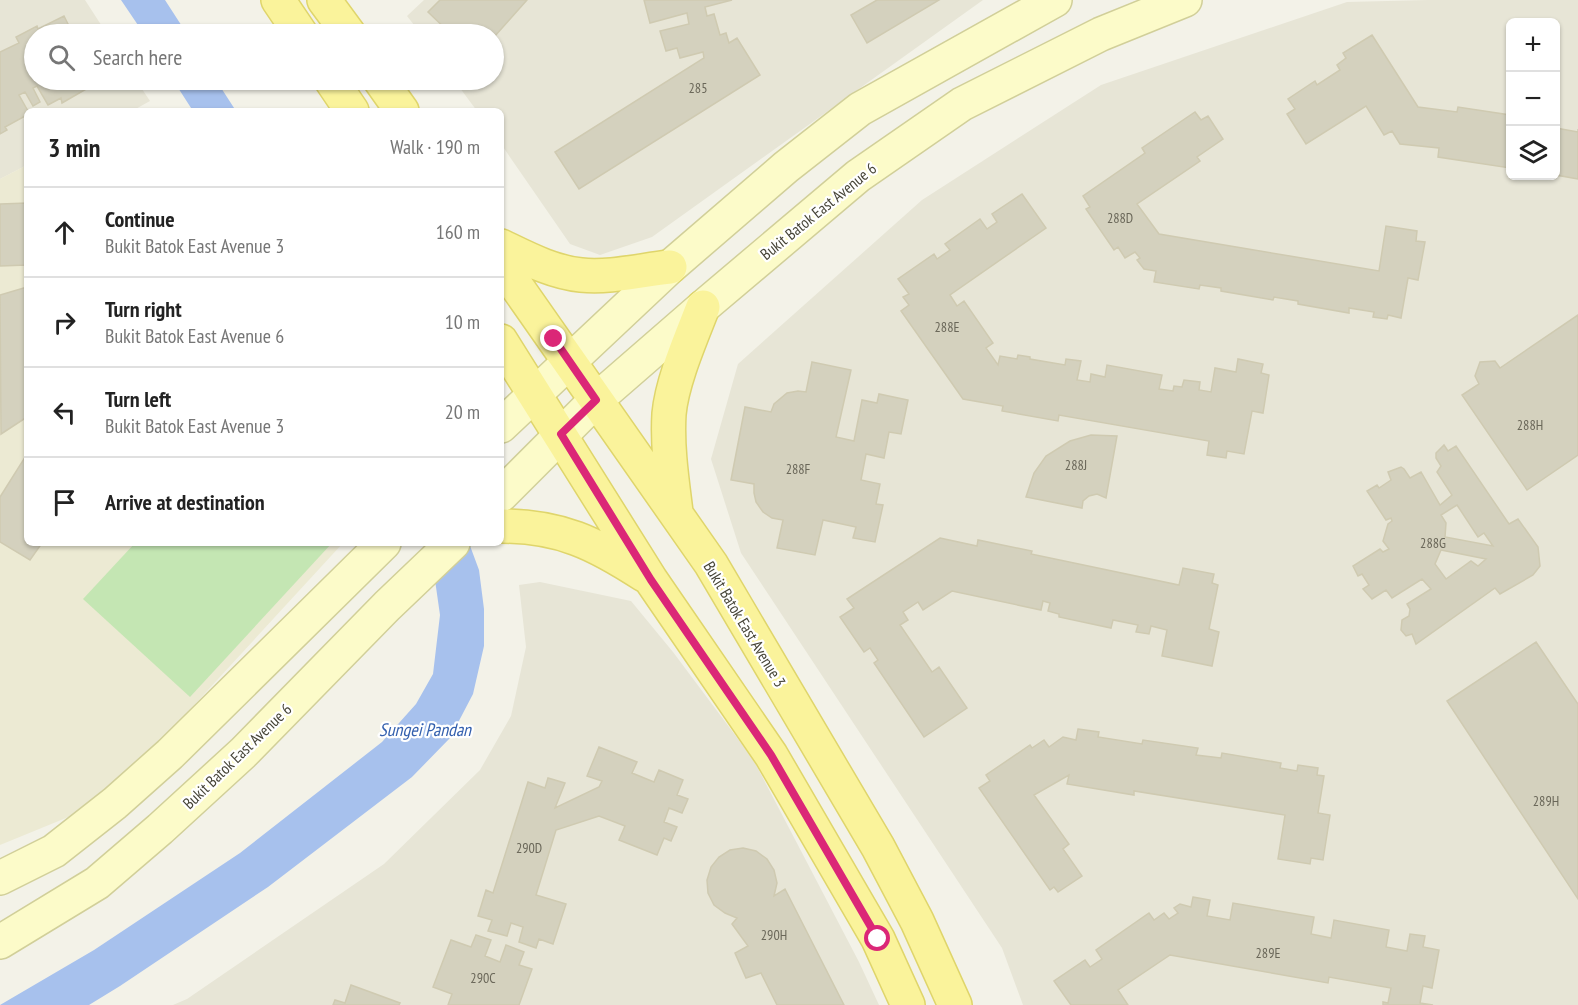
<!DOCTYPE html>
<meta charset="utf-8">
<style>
:root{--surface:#fff;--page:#f6f6f6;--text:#222;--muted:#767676;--line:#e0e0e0}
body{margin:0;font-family:"PT Sans Narrow",sans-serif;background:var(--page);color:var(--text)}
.controls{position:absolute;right:18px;top:18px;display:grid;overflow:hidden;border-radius:9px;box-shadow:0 2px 4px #0004}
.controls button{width:54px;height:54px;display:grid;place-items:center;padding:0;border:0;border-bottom:2px solid var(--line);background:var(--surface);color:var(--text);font:30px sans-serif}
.stop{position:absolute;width:18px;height:18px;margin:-14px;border:4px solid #db2777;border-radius:50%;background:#fff}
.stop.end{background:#db2777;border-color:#fff;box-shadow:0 2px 6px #0008}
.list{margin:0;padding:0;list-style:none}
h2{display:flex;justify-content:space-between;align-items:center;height:78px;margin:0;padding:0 24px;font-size:26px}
h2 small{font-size:20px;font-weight:400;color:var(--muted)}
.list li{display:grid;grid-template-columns:39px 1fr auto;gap:18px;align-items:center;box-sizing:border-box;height:90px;padding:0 24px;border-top:2px solid var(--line)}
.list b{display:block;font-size:22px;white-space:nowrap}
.list p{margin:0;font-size:20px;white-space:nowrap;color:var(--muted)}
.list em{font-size:20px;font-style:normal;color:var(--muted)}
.icon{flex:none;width:33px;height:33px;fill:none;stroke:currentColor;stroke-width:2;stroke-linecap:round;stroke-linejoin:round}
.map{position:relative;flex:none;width:1578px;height:1005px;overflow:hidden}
.search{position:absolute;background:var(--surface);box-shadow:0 2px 4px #0004;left:24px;top:24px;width:480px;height:66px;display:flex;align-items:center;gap:15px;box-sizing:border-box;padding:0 21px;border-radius:33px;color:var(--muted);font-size:22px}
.panel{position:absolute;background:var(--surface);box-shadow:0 2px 4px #0004;left:24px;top:108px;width:480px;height:438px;border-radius:9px}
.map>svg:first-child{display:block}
.residential{fill:#e7e5d6;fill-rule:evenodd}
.education{fill:#ecead3}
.green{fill:#c4e6b3}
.water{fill:#a7c1ed}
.building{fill:#d4d1be;stroke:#cfcab1;stroke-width:1.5;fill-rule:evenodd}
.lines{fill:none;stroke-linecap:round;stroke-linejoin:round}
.secondary-casing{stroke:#d1cf99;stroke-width:36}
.primary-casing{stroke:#dfd56b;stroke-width:36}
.secondary{stroke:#fcfbc9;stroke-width:33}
.primary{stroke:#faf39b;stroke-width:33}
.route{stroke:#db2777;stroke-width:8}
.labels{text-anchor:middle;stroke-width:4.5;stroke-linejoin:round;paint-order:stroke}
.number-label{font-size:14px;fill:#6a6759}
.street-label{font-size:16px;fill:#464437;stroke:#fff}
.water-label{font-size:18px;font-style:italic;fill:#3460ae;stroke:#fff}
</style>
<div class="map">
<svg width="1578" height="1005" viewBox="0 0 1578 1005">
<rect width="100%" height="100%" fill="#f3f2e8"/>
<path class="residential" d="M0,0H85L107,34H34V80H136L150,101L132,111H27V165L0,179Z
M424,0H983L652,237L600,255L570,244L501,144V111H477L454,80H494V34H421L407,16Z
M1428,0H1578V1005H1023L1002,948L741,553L711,459L738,364L922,200L1101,85L1347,2ZM1510,22H1556V176H1510Z
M540,582L631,601L673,652L753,759L859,962L879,1005H173L187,999L384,864L480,770L511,716L526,647L519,585Z"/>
<path class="education" d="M27,165V543H343L105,802L0,845V179Z"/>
<path class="green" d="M135,543H332L190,697L83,599Z"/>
<path class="water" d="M121,0H165L187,34H144Z
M173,80H216L236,111H193Z
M427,543H469L479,570L484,609V646L473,694L450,738L412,777L268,887L120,986L89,1005H0L94,950L240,853L382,742L416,704L433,674L440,615L432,559Z"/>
<path class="building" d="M440,0H527L494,37V34H451L428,12Z
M644,0H732L705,7L707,16L714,14L720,35L726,33L729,43L737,38L760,75L579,189L555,152L704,58L703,52L680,58L677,48L666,51L660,31L689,24L687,13L650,23Z
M877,0H939L867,43L851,15Z
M64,16L73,34H34V80H93L95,84L62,103L61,98L48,105L37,86L33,88L40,102L33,106L25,92L19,95L28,111L27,115L5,127L7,130L0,134V52L19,43L16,37L37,26L38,29Z
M1372,35L1418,107L1457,112L1458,107L1510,115V168L1438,157L1439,148L1400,144L1392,131L1384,135L1366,106L1306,144L1287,114L1295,109L1288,99L1315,81L1317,85L1340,70L1337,65L1346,58L1343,53Z
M1195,112L1201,120L1208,116L1223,139L1197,157L1200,161L1137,204L1159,234L1379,271L1386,226L1417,231L1416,241L1425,242L1418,280L1408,278L1401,318L1388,315L1387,319L1373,317L1374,312L1349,308V313L1298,304V301L1274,297L1273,300L1221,291V288L1200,285L1199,289L1154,282L1156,271L1144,269L1137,260L1140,258L1135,252L1125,258L1118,247L1114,250L1086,209L1090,207L1083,196L1145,153L1142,148Z
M1556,128L1578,132V129V179L1556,175Z
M1022,194L1046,228L950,295L957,306L964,301L993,343L986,348L998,365L1000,356L1017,359L1018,355L1030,357V359L1065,365L1066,359L1081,361L1077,380L1090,382L1091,374L1105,377L1107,365L1162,375L1159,389L1173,391L1174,386L1182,387L1184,380L1200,382L1199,390L1211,392L1215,368L1236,372L1238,359L1263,364L1261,373L1269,375L1263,413L1252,411L1244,454L1227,451L1226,458L1207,455L1209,441L1059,415L1058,421L1002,411L1003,406L963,399L901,311L909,305L903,297L909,294L898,279L934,254L937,259L950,250L945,244L980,219L987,229L997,222L992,214Z
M27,203V265L0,266V204Z
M27,287V417L1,434L0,295Z
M1578,315V455L1527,490L1462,395L1479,384L1475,376L1480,362L1495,361L1500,368Z
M812,362L851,370L836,437L854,441L862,400L877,403L879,394L908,400L901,434L889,432L884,458L866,454L861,480L880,484L876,504L883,505L875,542L853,538L856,527L823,520L815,555L777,548L783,520L772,518L763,512L756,502L754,493V484L731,480L745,407L771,412L774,404L787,393L798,391L806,392Z
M1091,435L1117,436L1106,498L1097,494L1089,496L1083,501L1082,508L1026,497L1034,473L1046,456L1070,441Z
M1444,445L1448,451L1456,446L1509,524L1518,519L1538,547L1540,566L1533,575L1500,594L1495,588L1416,644L1412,634L1406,636L1401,630L1402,620L1409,616L1410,609L1407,604L1431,589L1422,579L1392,598L1386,590L1372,599L1363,589L1369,585L1362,574L1358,576L1353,566L1380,549L1383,552L1389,549L1383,541L1388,524L1392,521L1391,518L1386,520L1367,491L1377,485L1379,488L1391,480L1388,472L1401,467L1404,469L1410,478L1421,472L1440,505L1452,495L1437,472L1441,466L1436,458V453ZM1457,505L1478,537L1484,533L1493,546L1445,537L1446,523L1441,515ZM1441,550L1486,559L1478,566L1471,561L1446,579L1435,564Z
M27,454V543H42L30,560L0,542V497Z
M940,538L977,546L978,540L1032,551L1031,554L1179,585L1183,568L1214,574L1212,583L1218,585L1209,629L1219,632L1212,666L1162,656L1167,630L1151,626L1149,634L1136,632L1138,625L1113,620L1111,628L1059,617V614L1048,611L1050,603L1043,601L1041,610L952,591L923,610L918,602L903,612L908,620L900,625L932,672L939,667L967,708L924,737L874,663L878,660L870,648L864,652L840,617L854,608L847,599Z
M1536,642L1578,704V899L1447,701Z
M1078,729L1099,732L1098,737L1142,744L1143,740L1198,748L1196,755L1221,758L1222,753L1281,763L1280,768L1297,771L1298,765L1318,768L1317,775L1324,776L1318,813L1330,815L1323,860L1311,858L1310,864L1278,859L1285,815L1134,791V795L1067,784L1069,775L1034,795L1069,844L1063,849L1082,876L1058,892L1054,887L1050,890L979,788L990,781L986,775L1030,745L1032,748L1044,740L1049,747L1063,737L1076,740Z
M599,747L637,762L632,773L654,782L659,770L683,780L677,795L688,799L682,813L669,808L664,822L677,827L671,841L664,838L657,855L619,840L625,826L599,816L556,830L536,895L566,904L553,944L539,939L536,948L519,942L523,927L511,923L507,936L488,931L492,920L478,916L486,890L493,893L528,782L545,788L548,778L565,783L555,808L599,787L602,781L587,776Z
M743,848L756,851L767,859L774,870L777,883L774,896L785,889L844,1005H777L761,973L746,978L735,953L748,946L732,924L737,918L725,913L714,905L708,893L707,880L711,867L719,857L730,850Z
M1193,897L1210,900L1207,916L1230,920L1233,903L1314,917L1311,934L1331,938L1334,920L1389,930L1386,947L1407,951L1410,934L1425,936L1423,947L1439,950L1432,988L1423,986L1420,1003L1433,1005H1383V1002L1388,1003L1391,988L1329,977L1328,983L1170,955L1118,990L1128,1005H1071L1054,981L1085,960L1090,967L1102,959L1096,950L1149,913L1154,920L1164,913L1169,919L1178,913L1174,908L1180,904L1191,907Z
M476,935L491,940L485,956L500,962L506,945L524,952L519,965L532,969L519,1005H448L452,994L433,987L451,940L471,947Z
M351,985L400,1003L399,1005H333L335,1000L345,1003Z"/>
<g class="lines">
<g class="secondary-casing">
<path id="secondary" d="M501,426L670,267L786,167L860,109L1055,0
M501,495L596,400L703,307L858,176L962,104L1101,34L1185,0
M0,878L54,851L115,803L170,754L384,543
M0,942L97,883L160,829L243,753L387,606L453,543"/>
</g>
<g class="primary-casing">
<path id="primary" d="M278,0L301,34
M324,0L349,34
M331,80L352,111
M380,80L402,111
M501,246C526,258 552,272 581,275C610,278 641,270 670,267
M501,264L711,564L878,847L917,921L955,1005
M501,341L651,580L771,755L878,939L908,1005
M676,512C672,480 667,447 669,414C672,381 691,338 703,307
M501,526C560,526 595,543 644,575"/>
</g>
<use href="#secondary" class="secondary"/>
<use href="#primary" class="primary"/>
</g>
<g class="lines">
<path class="route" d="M554,339L596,400L561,434L651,580L771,755L878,939"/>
</g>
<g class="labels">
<g class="number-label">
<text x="698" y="93">285</text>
<text x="1120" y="223">288D</text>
<text x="947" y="332">288E</text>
<text x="1530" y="430">288H</text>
<text x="1076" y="470">288J</text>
<text x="798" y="474">288F</text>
<text x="1433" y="548">288G</text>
<text x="1546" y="806">289H</text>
<text x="529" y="853">290D</text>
<text x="774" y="940">290H</text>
<text x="1268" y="958">289E</text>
<text x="483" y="983">290C</text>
</g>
<g class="street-label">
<text transform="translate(818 211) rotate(-39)" y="6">Bukit Batok East Avenue 6</text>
<text transform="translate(745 624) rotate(59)" y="6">Bukit Batok East Avenue 3</text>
<text transform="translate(237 756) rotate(-44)" y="6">Bukit Batok East Avenue 6</text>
</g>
<g class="water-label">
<text x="425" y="736">Sungei Pandan</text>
</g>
</g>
</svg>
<div class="controls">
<button>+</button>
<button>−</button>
<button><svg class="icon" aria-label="layers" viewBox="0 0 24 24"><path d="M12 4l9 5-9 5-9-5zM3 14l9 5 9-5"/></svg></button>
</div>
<div class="stop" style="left:878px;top:939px"></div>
<div class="stop end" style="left:554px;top:339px"></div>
<div class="search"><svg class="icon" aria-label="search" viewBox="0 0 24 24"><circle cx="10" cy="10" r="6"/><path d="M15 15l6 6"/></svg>Search here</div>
<section class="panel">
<h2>3 min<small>Walk · 190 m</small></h2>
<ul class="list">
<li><svg class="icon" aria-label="ahead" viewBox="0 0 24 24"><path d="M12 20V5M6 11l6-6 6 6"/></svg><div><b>Continue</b><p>Bukit Batok East Avenue 3</p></div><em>160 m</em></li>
<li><svg class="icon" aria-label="right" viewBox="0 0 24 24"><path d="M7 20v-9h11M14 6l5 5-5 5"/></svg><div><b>Turn right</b><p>Bukit Batok East Avenue 6</p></div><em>10 m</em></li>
<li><svg class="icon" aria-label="left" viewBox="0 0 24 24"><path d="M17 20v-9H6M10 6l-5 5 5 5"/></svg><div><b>Turn left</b><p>Bukit Batok East Avenue 3</p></div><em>20 m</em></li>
<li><svg class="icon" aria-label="arrive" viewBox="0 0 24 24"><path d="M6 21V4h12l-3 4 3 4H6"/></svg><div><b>Arrive at destination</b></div></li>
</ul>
</section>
</div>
